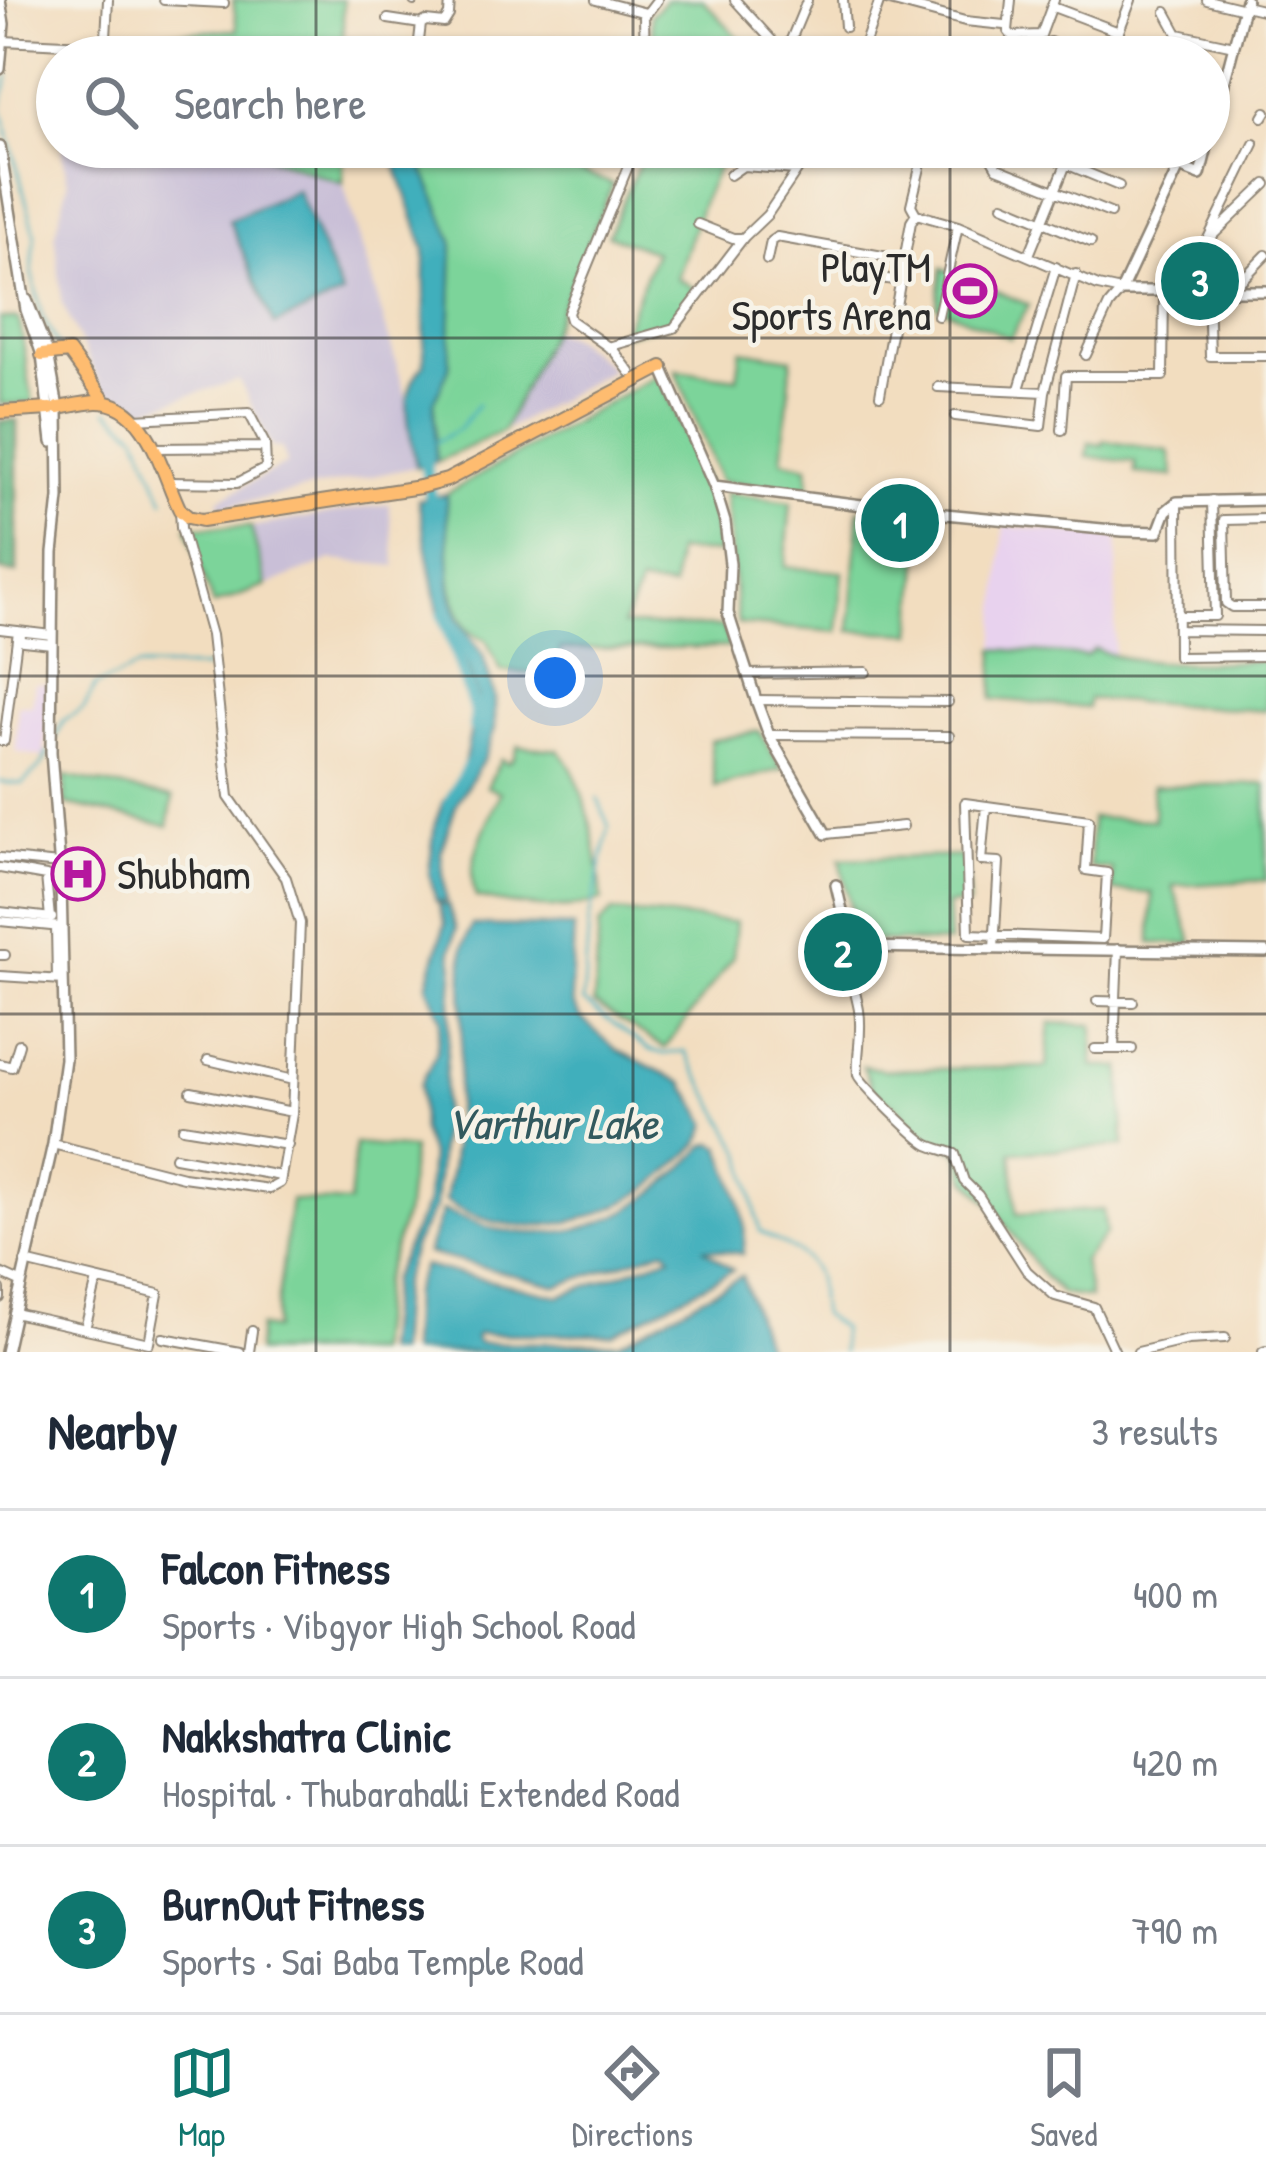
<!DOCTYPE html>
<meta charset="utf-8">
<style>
:root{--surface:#fff;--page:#f2f2f3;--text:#1f2937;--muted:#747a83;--line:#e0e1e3;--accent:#0f766e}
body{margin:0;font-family:"Patrick Hand",sans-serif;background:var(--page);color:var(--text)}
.you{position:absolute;left:555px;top:678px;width:42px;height:42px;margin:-30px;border:9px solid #fff;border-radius:50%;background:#1a73e8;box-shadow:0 0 0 18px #1a73e833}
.badge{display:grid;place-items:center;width:78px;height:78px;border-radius:50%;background:var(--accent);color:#fff;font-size:39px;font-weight:700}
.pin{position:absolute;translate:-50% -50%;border:6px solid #fff;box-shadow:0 3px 12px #0006}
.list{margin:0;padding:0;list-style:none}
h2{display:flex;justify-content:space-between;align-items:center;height:156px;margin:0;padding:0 48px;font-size:51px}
h2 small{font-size:39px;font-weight:400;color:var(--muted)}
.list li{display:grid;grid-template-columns:78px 1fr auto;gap:36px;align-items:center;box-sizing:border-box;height:168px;padding:0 48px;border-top:3px solid var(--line)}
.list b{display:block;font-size:45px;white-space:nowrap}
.list p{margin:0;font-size:39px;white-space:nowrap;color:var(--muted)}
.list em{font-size:39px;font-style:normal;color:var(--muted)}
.icon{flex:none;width:66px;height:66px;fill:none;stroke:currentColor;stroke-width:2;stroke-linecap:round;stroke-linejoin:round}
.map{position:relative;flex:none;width:1266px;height:1352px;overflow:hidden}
.search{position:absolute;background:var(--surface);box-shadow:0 3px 9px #0004;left:36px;right:36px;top:36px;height:132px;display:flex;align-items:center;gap:30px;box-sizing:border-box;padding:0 42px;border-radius:66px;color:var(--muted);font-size:45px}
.sheet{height:660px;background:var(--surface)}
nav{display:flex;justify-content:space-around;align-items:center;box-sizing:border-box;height:168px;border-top:3px solid var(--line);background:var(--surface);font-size:33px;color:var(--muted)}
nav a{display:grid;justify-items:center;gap:6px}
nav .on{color:var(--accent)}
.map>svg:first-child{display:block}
.built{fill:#e8d2ee}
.industrial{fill:#c9bfd7}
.green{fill:#7bd49a;stroke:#538062;stroke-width:3}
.forest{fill:#64b682;stroke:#487056;stroke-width:3}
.water{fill:#40afbc;stroke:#366d74;stroke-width:3}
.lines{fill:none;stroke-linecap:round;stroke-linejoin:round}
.stream{stroke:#40afbc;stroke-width:3}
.river{stroke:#40afbc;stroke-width:12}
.minor-casing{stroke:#8e8475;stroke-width:12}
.tertiary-casing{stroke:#8e8475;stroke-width:14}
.primary-casing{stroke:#8e8475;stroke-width:16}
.minor{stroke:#fff;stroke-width:8}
.tertiary{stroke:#fff;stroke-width:9}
.primary{stroke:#febc70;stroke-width:12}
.grid{fill:none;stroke:#2b2b2b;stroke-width:3;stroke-opacity:0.55}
.labels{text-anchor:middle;stroke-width:9;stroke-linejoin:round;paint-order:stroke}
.poi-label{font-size:42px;fill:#2b2b2b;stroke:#f7f3e8;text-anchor:end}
.water-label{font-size:45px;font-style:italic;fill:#32595e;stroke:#f7f3e8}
</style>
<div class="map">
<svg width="1266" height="1352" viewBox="0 0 1266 1352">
<rect width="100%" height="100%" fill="#f7f3e8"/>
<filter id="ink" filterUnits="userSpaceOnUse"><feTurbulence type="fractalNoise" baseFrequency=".00833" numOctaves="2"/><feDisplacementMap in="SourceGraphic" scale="24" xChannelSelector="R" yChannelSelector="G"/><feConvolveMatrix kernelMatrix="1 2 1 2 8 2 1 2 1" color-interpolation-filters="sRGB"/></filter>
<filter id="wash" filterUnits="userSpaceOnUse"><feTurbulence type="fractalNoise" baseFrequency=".004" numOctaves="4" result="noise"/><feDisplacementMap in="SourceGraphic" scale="48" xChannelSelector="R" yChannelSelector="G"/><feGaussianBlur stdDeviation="2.7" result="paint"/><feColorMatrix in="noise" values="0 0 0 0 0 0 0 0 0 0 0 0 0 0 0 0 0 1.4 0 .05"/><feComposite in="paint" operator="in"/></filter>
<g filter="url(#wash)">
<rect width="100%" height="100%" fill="#f2ddbf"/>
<path class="built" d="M1004,526L1118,537L1114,657L1095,649L1087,656L995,649Z
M35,683L48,684L44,757L16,752L18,705H32Z"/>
<path class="industrial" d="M61,147H241L343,183L406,396L416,467L221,507L218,500L287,464L282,448L272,447L239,380L135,412L102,388L62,303L55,237L68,183Z
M551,331L573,338L612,369L503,431Z
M389,504L396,566L332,560L266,586L251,527Z"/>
<path class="green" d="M233,0H343V57H114L115,35L237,30Z
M666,0H703L757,57H655L651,15Z
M241,147H343V183Z
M414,147H514L613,184L551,331L503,431L436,462L434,401L449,368L453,241Z
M647,147H728L704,197L677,278L696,289L670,324L622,335L655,252L608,235Z
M942,268L1029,305L1010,338L937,306Z
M0,318L19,319L33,403L0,404Z
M741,350L792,358L782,460L808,466L810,491L720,481L676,370L737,378Z
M659,374L711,492L719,553L676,551L673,588L640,584L623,625L724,627L730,647L560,649L558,675L501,671L486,640C440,628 450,535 446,494Z
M1104,441L1169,451L1174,476L1135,473V462L1087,457L1089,443L1103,445Z
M725,493L791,502L785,567L843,572L838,632L738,624Z
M859,510L893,515V524L922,526L913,633L850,631Z
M187,527H251L266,586L213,605Z
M995,649L1086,656L1095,649C1145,670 1212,661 1266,661V711L1089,699L1087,708L993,699Z
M759,731L782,769L715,787L710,741Z
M518,746L558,750C588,781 598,857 602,900C567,914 513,906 476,897C462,867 489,821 500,792L487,787L501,759L507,763L513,759Z
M65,776L173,798L168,826L65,804Z
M1266,784V880L1173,886L1193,944L1151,943L1152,893L1112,891V869L1090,868L1091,818L1154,820L1152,786Z
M966,856L969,905H947L949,943L858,940L840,859Z
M612,912L736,922L733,958L665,1048L594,1004L599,925Z
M1050,1023L1094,1025L1093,1067H1121L1124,1146L1012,1152L1017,1214L1103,1210L1106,1233L1083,1261L1090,1298L1062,1294L1041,1273L993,1207L966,1178L958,1151L935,1143L914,1129L897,1107L873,1091L863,1066L884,1070L1046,1067Z
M355,1144L412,1149L406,1210L383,1281L375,1352H256L259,1327L274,1329L291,1200L349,1203Z"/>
<path class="forest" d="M17,420V573L0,571V421Z"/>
<path class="water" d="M390,147H414L453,241L449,368L434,402L436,462L416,467C411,432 396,392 424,365L425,250Z
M297,190L342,295L274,325L229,220Z
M446,494L451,594L458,619L483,655L495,697V728L484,759L457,802L441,853L446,901H436L429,872L435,823L443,802L461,781L477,697L469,671L438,610L418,500Z
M439,904L448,905L456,929L451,951L454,965L435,1207L414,1245L401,1285L397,1352H383L391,1280L427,1203L430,1154L421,1131L420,1085L436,1054L441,1018L427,985L445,924Z
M472,925L574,927L571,989L573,1005L581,1018L617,1050L683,1083L708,1123C704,1143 690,1152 675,1166C617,1222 518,1249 445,1201L452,1164L462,1030L463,947Z
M714,1143L721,1147C733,1182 750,1217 743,1254L703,1248L733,1270L612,1334H478L475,1338L478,1343H619L742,1276L768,1352H409L412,1294L423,1266L559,1296L671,1256L666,1249L557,1286L427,1253L442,1211C461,1215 478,1225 496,1229C587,1246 647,1208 706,1145Z"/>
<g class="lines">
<path class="stream" d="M9,76L1,108L35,233L32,274L42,316L60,349
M108,410L137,434L164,500
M436,442L459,429L478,404
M55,739L64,720L84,708L95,686L138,667L206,668L210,664
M0,782L22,784L42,765L48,752
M598,799L609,827L589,920L583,1002L650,1050L665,1054L685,1051L743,1154L760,1231C779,1244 806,1250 816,1274C820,1286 818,1301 821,1314L841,1328L842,1352"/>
<path class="river" d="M424,454L433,511
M443,614L476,714L474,727
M448,805L469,765"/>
</g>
</g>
<g filter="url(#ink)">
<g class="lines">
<g class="minor-casing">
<path id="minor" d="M164,0L224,3
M596,0L646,13
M735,0L787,57
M843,0L845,27
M886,0L965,21L1004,25
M1011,0L1008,31L1012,36L1041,35L1054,0
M1207,0L1244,9
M414,1V0
M1245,6L1266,11
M1053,7L1119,32
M1166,12L1178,34L1234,46
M388,19L421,24
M3,41L106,46
M1050,42L1084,57
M785,54L807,1
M105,57L108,0
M432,57L418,49L421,24L426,21L444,23L449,15L450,0
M483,57L486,43
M645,57L644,17L657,0
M860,57L880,0
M1109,57L1131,0
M1209,72L1226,77
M1263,117L1266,112
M790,147L809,153
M942,147L990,156L997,168L1110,213
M1025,147L1119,186
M1126,147L1179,167
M730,175L743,166L796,170
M1003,205L1091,242
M916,214L958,226L1098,286L1121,291L1109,305L1086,355
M916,214L911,205L925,147
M698,224L733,238H742
M1211,237L1266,184
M1029,255L1073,147
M767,260L771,241L777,237L905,260
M866,276L901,281
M1231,291L1266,255
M1182,292L1254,144
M1208,292L1210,356H1266
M938,316L958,226
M608,347L674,328L744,237L767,215L813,147
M630,372L614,351L570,320L568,313L636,147
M938,387L1045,392
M1019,389L1056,267
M880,395L911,222L916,214
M955,416L1041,426L1045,392L1076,274
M135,419L249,413L265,444L266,468L237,483L169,482
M1062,430L1066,376H1163L1164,292
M154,448L265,447
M1177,502L1178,657L1266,656
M1266,519L1224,520L1226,603L1232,607H1266
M1178,616H1215L1212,500
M0,629L52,635
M1178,630L1266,631
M18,633L23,641L52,644
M748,674L866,672
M756,700L948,702
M769,735L949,736
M0,741H4L18,631
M965,803L1089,820L1086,870L1107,873L1103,939L969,934Z
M986,806L981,861L999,862L994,949
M826,834L903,826
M0,858L59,864
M0,868L46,876L50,918
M0,912L52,918
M0,921L61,927
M56,927L57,979
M854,947C846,967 855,988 859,1010C863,1033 856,1055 858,1075C859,1082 920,1141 929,1145C938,1149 946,1150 955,1154L964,1181L978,1195L1027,1271L1055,1296L1094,1307L1115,1352
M0,955H5
M0,976L63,980
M1097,1001L1133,1002
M1095,1049H1132
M1114,1049L1118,949
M208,1060L293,1080
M0,1064L12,1067L19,1044
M191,1092L292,1112
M183,1128L288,1145
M53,1144L183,1177L269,1189L280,1183L292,1114L300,923L286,878L229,797L211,635L181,528L180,510
M175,1157L281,1176
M0,1273L20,1282
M0,1289V1298
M14,1313L149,1343L158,1294L25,1262
M85,1329L97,1280
M163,1338L240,1352
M249,1352L252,1331
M1138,1352L1188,1340L1225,1338
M1263,1352L1266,1351"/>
</g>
<g class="tertiary-casing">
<path id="tertiary" d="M0,69L4,24L0,0
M1209,140L1246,0
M0,147L26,310L42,355L52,442
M1207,147L1200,175L1179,167L1121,291H1266
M662,367L714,486L725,522L730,564L728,613L756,700L769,735L826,834
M714,486L893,509L1123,531L1158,532L1166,511L1177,502L1266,500
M836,885L850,944L854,947L1266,952
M6,1352L53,1144L65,1059L61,884L51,752L53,553L59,498L58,408L48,353L27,300"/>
</g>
<g class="primary-casing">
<path id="primary" d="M42,355L69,352L106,403
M58,408C70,406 83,403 96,402C148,401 162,474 180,510L188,517L202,520L420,487L447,480L662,367
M0,412L50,409"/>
</g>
<use href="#minor" class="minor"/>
<use href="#tertiary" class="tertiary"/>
<use href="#primary" class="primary"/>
</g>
</g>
<path class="grid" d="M316,0V57M633,0V57M950,0V57M316,147V1352M633,147V1352M950,147V1352M0,338H1266M0,676H1266M0,1014H1266"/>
<defs>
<g id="stadium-ring" transform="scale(2.7)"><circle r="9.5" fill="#f7f3e8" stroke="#b5179e" stroke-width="1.5"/><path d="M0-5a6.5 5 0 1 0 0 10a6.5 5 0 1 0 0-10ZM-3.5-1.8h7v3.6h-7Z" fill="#b5179e"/></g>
<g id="hospital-ring" transform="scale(2.7)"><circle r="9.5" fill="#f7f3e8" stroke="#b5179e" stroke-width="1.5"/><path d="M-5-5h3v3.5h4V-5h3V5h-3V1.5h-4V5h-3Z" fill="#b5179e"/></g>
</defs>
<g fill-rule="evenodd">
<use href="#stadium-ring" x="970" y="291"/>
<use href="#hospital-ring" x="78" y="874"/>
</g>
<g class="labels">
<g class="poi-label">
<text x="931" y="282">PlayTM<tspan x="931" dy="48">Sports Arena</tspan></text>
<text x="117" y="889" text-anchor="start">Shubham</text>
</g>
<g class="water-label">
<text x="552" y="1139">Varthur Lake</text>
</g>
</g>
</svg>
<div class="you"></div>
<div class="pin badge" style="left:900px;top:523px">1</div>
<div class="pin badge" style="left:843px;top:952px">2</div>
<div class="pin badge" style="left:1200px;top:281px">3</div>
<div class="search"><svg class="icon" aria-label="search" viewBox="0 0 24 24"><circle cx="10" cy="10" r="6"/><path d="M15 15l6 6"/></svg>Search here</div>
</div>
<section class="sheet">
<h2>Nearby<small>3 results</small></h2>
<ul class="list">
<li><span class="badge">1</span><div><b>Falcon Fitness</b><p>Sports · Vibgyor High School Road</p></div><em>400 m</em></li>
<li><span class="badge">2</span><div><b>Nakkshatra Clinic</b><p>Hospital · Thubarahalli Extended Road</p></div><em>420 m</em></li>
<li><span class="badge">3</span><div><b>BurnOut Fitness</b><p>Sports · Sai Baba Temple Road</p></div><em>790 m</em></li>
</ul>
</section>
<nav>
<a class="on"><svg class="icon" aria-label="map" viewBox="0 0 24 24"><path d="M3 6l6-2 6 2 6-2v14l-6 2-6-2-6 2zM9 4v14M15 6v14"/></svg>Map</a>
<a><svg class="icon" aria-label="directions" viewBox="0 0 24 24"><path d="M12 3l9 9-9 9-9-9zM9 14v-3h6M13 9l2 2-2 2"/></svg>Directions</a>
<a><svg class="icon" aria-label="saved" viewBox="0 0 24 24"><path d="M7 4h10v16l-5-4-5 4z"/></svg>Saved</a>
</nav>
